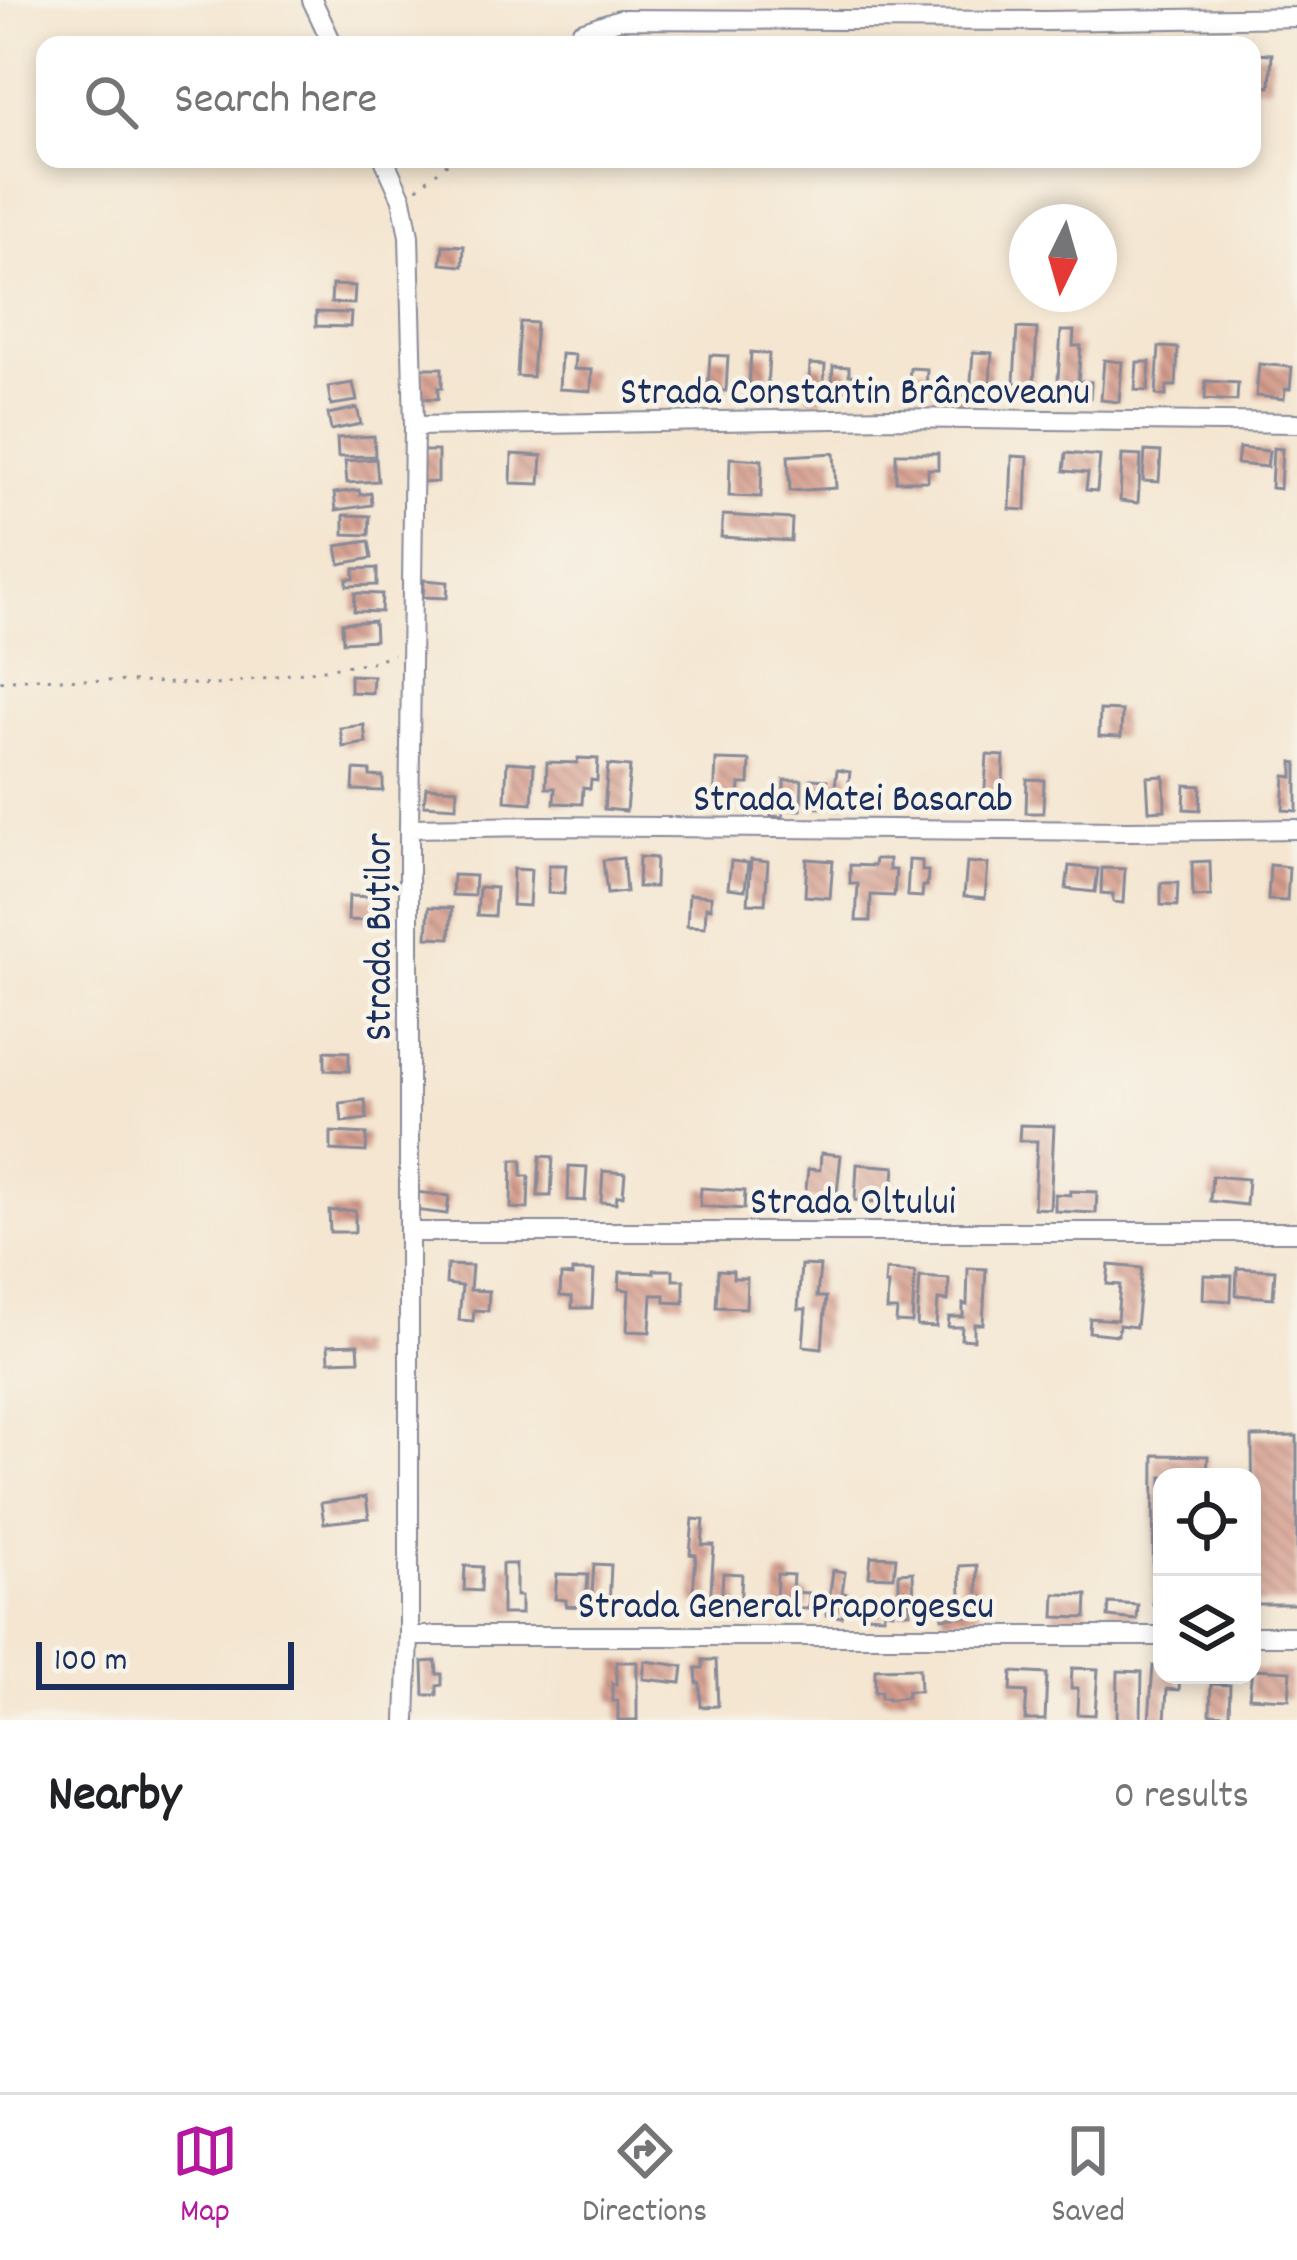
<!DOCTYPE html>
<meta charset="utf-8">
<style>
:root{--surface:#fff;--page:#f2f2f2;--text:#202124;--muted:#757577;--line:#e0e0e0;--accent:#b5179e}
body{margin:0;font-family:Dekko,sans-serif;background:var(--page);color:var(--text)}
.controls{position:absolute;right:36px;bottom:36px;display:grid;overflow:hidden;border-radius:24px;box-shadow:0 6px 18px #0003}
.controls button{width:108px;height:108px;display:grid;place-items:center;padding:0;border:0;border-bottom:3px solid var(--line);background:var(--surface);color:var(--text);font:60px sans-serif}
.compass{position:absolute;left:1009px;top:204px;width:108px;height:108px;border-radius:50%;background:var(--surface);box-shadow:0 6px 18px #0003;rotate:185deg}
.scale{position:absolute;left:36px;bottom:30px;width:258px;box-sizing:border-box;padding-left:12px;border:6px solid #1b2f5e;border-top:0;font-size:33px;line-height:42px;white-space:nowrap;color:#1b2f5e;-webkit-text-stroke:9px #f7f3e8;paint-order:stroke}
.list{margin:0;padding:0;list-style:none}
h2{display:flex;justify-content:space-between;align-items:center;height:156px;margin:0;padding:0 48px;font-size:51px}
h2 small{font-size:39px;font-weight:400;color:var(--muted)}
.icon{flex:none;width:66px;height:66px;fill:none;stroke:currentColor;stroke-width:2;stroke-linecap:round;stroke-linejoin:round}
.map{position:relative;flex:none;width:1297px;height:1720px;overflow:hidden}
.search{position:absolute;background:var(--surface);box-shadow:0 6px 18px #0003;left:36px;right:36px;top:36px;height:132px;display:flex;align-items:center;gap:30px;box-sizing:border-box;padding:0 42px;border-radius:24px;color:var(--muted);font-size:45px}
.sheet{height:372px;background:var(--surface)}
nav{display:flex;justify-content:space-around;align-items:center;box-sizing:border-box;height:168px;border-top:3px solid var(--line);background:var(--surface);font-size:33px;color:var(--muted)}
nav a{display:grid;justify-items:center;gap:6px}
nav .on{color:var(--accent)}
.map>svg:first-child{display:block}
.building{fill:url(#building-back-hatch)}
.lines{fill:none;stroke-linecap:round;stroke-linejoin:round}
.minor-casing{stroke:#888a98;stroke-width:22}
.path{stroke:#888a98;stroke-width:3;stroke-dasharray:3 9;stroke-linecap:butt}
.minor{stroke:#fff;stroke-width:18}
.labels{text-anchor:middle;stroke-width:9;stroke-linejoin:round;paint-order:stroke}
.street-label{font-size:39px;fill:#1b2f5e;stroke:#f7f3e8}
</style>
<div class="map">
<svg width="1297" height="1720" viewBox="0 0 1297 1720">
<defs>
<pattern id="building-back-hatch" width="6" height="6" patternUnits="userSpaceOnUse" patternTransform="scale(3)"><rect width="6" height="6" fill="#d69e8e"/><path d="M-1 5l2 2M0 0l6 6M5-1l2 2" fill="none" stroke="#ad8177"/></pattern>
</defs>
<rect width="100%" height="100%" fill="#f7f3e8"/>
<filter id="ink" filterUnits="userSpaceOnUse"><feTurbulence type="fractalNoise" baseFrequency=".00833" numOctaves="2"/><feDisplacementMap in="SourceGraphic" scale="24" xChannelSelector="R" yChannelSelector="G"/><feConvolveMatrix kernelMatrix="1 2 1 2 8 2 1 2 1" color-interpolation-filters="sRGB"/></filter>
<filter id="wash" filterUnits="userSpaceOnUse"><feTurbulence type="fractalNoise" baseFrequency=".004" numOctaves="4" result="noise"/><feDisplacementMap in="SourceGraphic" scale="48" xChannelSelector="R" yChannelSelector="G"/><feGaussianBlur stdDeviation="2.7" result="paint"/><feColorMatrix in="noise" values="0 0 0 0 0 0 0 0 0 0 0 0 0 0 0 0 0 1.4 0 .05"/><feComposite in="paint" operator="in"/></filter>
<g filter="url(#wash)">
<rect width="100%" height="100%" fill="#f4e6d1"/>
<g id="blocks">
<path class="building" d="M1252,53L1272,54L1270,87L1252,86Z
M443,245L464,246L463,266L441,264Z
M332,285L355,286L354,304L331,303Z
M316,312L351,313L350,327L316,326Z
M520,322L536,323L532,377L517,376Z
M1017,328L1037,329L1034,384L1014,383Z
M1061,331H1074L1073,346H1081L1078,381L1091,382L1090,398L1057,396Z
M1159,347L1178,348L1176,386H1167L1166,396L1156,395Z
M751,352L769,354L767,388L749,387Z
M973,352L992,353L989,396L970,395Z
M561,354L575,355L574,369L592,370L591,391L559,389Z
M710,355L728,356L726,391L708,389Z
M1104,360L1122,362L1119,402L1101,400Z
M1137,362H1150L1148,391L1135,390Z
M810,364L825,365L823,400L808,399Z
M1259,364L1292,367L1290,389H1285L1284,399L1256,396Z
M833,366L849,367V375L858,376L857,390L832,389Z
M422,368H442V388H438V399L421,398Z
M910,368L927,369L926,392L908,391Z
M1206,381L1238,383L1237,401L1205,399Z
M353,383L357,401L331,405L328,387Z
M935,384L965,385L964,404L934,402Z
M357,408L361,424L331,430L328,414Z
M374,436L375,456L338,457L337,438Z
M1239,448L1269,451L1267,467L1237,464Z
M1273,448L1282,449L1280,489L1271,488Z
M419,451H438V482L419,483Z
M1145,451L1161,452L1159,482L1143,481Z
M834,453L836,488L790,491L788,456Z
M896,453H938V469H928V481H896Z
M1066,453L1100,456L1097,491L1086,490L1088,473L1064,471Z
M512,454L542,456L540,484L511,483Z
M1122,455L1141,456L1138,503L1120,501Z
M1012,456L1028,457L1026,510L1010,509Z
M730,458L762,460L761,497L729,496Z
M376,459L378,481L347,483L345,461Z
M359,490L360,495L371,493L372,505L336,510L334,493Z
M344,515L370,516L369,535L344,534Z
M723,515L792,519L791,541L721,537Z
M369,541L372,558L340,564L337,546Z
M377,568V585L347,586V579H354V569Z
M424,580L448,582L447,598L423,597Z
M355,593L382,594L381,612L354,611Z
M374,621L375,640L343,642L342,623Z
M350,675L373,676L372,693L350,692Z
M1100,710L1122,711L1121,737L1099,736Z
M364,725L366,743L343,747L340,728Z
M987,755L1004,756L1002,806L984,805Z
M578,758L598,759L597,781L591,780L590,789L583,788L582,804L554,803L555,788H546L547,762L577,763Z
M716,760L750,761L749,784H740L739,801H731L730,806H714Z
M507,762L534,764L532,803L505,801Z
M1293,762L1297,763V811L1283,810L1285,776L1293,777Z
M608,765L630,767L626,811L604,809Z
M354,770L370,771V776L383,777V791L353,790Z
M837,770L850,772L846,805L833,804Z
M1164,776L1165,810L1149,811L1147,777Z
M811,779L827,780L825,808L809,807Z
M1027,779L1044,780L1043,813H1026Z
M784,780H802L801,810H783V817L771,816V799H784Z
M1185,785L1201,786L1200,810L1184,809Z
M426,787L457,789L456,807L424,805Z
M639,857L656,858L655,887H638Z
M623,858L626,892L607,894L603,860Z
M807,859L833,861L830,898L805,896Z
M875,859H889V870H896L894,896L871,895L870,921H856L858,884H850V865L874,866Z
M751,860L768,862L765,904L748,903Z
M909,860L922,861V871H928L927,886H923L922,897L907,896Z
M731,861L748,863L745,890L728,888Z
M1210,861L1211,896L1193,897L1192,862Z
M967,862L988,864L985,898L964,896Z
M549,865H566L564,894L548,893Z
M1270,865L1289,867L1287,901L1268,900Z
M1069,866L1098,869L1095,892L1066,889Z
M1102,868L1125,869L1123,903L1113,902V894L1101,893Z
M513,869L531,870L529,906L512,905Z
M453,875L475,876L474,896L452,895Z
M1161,883H1178L1177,906L1161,905Z
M479,887L496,888L494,916L477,915Z
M689,894L711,896V908L706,907L705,927L687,926Z
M349,896L376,897L375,921L348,920Z
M429,907L452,908L450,938L427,937Z
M325,1051L349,1052V1071L325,1070Z
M365,1100L367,1119L342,1122L340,1103Z
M1020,1125L1054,1126L1050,1209L1034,1208L1037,1141H1019Z
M331,1132L367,1134L366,1152L331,1150Z
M821,1153L841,1155L836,1202L805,1200L808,1169L820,1170Z
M540,1156L553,1157L551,1196H538Z
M512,1160H522V1176H529L528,1209L511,1208Z
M857,1164L895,1167L892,1203L855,1200Z
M569,1166L587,1167L585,1201L568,1200Z
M603,1171L625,1173L623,1196H617L616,1203L601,1202Z
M1212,1176L1248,1179L1246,1205L1210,1201Z
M701,1188L745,1191L744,1209L700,1206Z
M1070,1191L1097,1192L1096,1213L1055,1211V1194L1070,1195Z
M416,1192L449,1196L447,1214L414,1210Z
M355,1210V1232H330L329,1211Z
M447,1265L472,1266L470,1290L489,1291L488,1311L474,1310L473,1321L459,1320L462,1286L446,1284Z
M801,1265L820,1266L817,1297H826L822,1348L803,1346L806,1309H798Z
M1109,1265L1142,1268L1136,1327L1119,1325L1118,1335L1089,1332L1090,1318L1117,1320L1120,1285L1107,1284Z
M968,1268L986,1269L983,1324H974V1340L961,1339L962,1327H948L949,1317H963V1304L967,1305Z
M1237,1268L1275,1270L1273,1298L1236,1295Z
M654,1270H673V1280H684V1303L665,1302V1295H652L650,1332L627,1331L629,1290L619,1289L620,1272L654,1273Z
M718,1270L733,1271V1278H747L746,1308L716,1307Z
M886,1270L915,1272L912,1323L896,1322L897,1310H887L888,1284H885Z
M572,1271H594L592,1308H572V1297L560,1296L561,1275L572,1276Z
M1204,1275L1232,1276L1231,1301L1203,1299Z
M920,1277L949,1279L948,1301L938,1300L936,1327L917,1326Z
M358,1344L359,1360L329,1361L328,1345Z
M1297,1436V1604H1254L1252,1437Z
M1154,1455L1208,1456L1207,1477H1162V1604H1153Z
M366,1497L369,1518L324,1523L321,1503Z
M693,1519L704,1520L702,1545H714L710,1605L692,1604L696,1555L690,1554Z
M871,1556L896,1557L894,1577L869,1576Z
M502,1564H516V1596H521V1614H502Z
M594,1564L611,1565L609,1608L591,1607Z
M977,1565L979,1615L942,1618L941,1598L961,1597L960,1566Z
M465,1566L482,1567L481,1591L464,1590Z
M833,1570L845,1572L842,1593L849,1594L842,1617L827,1615Z
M913,1572L914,1601H910V1612H899V1573Z
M723,1573L742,1574L740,1609L721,1608Z
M557,1574L588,1575L586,1607L566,1606V1600L555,1599Z
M777,1574L793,1575L792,1592L809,1593L808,1609L776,1608Z
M1055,1594L1087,1595L1086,1618L1054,1617Z
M864,1597L893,1598V1612L884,1611V1616L863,1615Z
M1109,1603L1138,1605L1137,1620L1108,1617Z
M703,1660H716L718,1706L701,1707L700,1683H697L696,1668H703Z
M436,1661L437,1674H442V1685L437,1686V1695H424L423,1662Z
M645,1661L683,1666L681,1683L643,1679Z
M616,1662H637V1720H618V1701H612V1683L616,1685Z
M1153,1666L1162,1667V1675H1180L1179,1690L1167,1689L1165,1720H1149Z
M919,1668L920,1691H907V1697L888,1700V1698H881V1691L875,1692V1669Z
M1072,1668L1098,1669L1095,1715L1077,1714L1078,1688H1071Z
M1252,1669L1291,1671L1289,1699L1249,1697Z
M1118,1671L1142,1672L1141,1720H1117Z
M1012,1672L1047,1674L1045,1720H1025L1027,1692L1011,1691Z
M1211,1684L1230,1685L1229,1715L1210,1714Z"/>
</g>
</g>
<g filter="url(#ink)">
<use href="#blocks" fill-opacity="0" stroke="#888a98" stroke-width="3"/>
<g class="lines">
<g class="minor-casing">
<path id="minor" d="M312,0L333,45
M581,32L620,19L1045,21L1297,17
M384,159L402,199L409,236L414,426L409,828V1636L406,1720
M414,426L891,418L1297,423
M409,828L540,826L1129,831L1297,829
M409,1232H1297
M409,1636H1162
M1252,1636H1297"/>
</g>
<path class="path" d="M417,188L453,159
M0,681L36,678L215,685L371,662L393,654"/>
<use href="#minor" class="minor"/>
</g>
</g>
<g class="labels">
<g class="street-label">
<text x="855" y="403">Strada Constantin Brâncoveanu</text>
<text x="853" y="810">Strada Matei Basarab</text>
<text transform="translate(376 937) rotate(-90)" y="14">Strada Buților</text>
<text x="853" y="1213">Strada Oltului</text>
<text x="786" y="1617">Strada General Praporgescu</text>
</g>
</g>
</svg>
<div class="controls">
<button><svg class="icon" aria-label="locate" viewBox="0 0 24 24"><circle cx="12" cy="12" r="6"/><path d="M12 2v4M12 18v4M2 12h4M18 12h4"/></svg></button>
<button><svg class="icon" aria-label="layers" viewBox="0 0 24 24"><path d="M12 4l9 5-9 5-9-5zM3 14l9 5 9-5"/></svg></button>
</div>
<svg class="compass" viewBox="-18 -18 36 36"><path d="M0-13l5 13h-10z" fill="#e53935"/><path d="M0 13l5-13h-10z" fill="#757577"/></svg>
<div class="scale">100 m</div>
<div class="search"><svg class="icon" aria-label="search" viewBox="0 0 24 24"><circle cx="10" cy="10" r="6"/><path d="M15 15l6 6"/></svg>Search here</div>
</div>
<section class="sheet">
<h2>Nearby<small>0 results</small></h2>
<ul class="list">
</ul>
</section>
<nav>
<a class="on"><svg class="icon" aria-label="map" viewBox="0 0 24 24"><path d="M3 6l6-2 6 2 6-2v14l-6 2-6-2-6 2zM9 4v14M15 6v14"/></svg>Map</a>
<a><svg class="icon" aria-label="directions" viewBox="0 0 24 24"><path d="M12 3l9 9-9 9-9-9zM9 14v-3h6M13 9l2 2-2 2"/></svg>Directions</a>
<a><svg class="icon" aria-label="saved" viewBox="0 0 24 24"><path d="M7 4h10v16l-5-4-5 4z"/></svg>Saved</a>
</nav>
